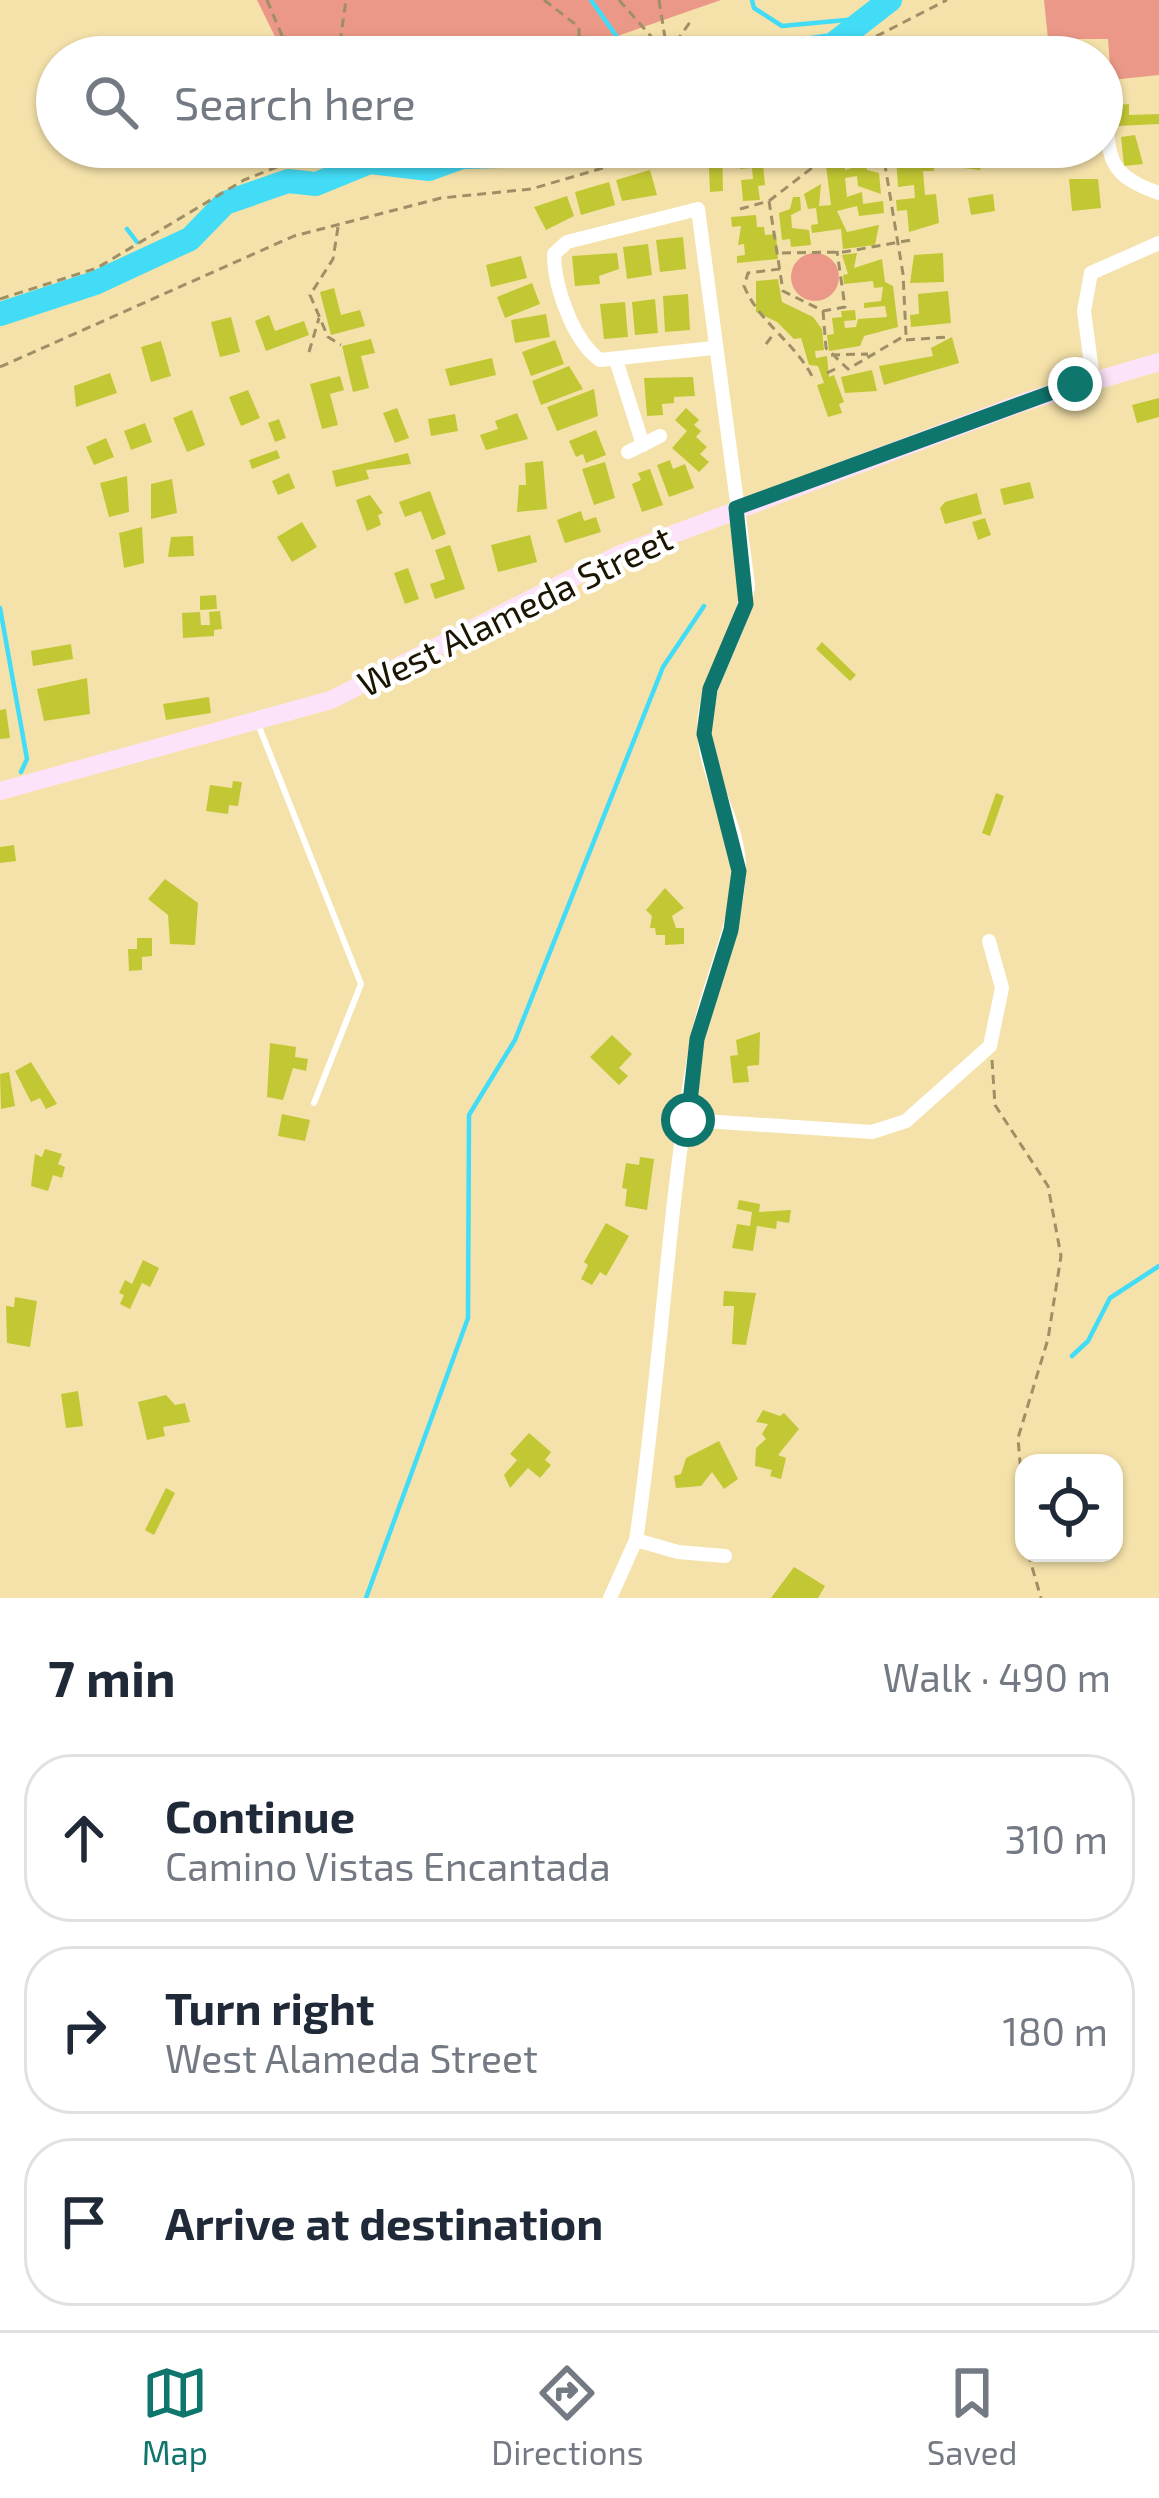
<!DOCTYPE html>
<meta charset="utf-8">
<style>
:root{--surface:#fff;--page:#f2f2f3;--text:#1f2937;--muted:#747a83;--line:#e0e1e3;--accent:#0f766e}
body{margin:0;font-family:"Exo 2",sans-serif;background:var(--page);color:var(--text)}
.controls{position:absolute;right:36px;bottom:36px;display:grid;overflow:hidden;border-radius:24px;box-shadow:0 3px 9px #0004}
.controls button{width:108px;height:108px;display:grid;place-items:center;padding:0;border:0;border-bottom:3px solid var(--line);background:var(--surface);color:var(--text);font:60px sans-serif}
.stop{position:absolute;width:36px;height:36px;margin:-27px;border:9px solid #0f766e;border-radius:50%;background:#fff}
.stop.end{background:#0f766e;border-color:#fff;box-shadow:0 3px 12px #0008}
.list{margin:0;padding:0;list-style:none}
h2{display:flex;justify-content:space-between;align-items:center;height:156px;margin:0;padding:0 48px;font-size:51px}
h2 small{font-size:39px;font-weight:400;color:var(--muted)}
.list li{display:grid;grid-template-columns:78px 1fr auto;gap:36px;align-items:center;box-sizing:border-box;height:168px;margin:0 24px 24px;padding:0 24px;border:3px solid var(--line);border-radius:48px}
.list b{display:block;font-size:45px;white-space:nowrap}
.list p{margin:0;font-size:39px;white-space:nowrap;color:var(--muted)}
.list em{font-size:39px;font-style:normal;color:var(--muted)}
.icon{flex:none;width:66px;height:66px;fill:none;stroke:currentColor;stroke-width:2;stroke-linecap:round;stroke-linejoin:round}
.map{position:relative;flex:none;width:1159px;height:1598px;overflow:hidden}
.search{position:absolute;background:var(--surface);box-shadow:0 3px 9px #0004;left:36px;right:36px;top:36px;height:132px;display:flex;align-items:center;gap:30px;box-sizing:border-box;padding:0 42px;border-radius:66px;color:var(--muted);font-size:45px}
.sheet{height:732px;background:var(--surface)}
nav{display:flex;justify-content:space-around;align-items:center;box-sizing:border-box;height:168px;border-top:3px solid var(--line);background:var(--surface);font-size:33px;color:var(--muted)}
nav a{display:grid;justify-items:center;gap:6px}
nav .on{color:var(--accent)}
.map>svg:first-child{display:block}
.green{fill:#ec9888}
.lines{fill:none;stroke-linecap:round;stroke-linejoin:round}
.stream{stroke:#42dcf6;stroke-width:4.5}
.river{stroke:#42dcf6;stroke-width:24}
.building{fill:#c2c734}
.path{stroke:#9e8f66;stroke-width:3;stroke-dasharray:9 6;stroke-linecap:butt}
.lane{stroke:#fff;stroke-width:6}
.street{stroke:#fff;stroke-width:14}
.secondary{stroke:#fde3f9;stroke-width:18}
.route{stroke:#0f766e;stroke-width:15}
.labels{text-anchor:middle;stroke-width:9;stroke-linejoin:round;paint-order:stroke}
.street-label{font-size:36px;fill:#1c1502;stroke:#fff}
</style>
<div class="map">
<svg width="1159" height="1598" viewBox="0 0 1159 1598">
<rect width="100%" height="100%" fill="#f5e2aa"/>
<path class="green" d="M257,0H721L557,57H285Z
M1044,0H1159V75L1111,80L1108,39H1048Z
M791 277a24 24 0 1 1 48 0a24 24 0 1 1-48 0Z"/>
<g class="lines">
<path class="stream" d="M591,0L631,57
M752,0L754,8L782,26L867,18
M127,229L137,242
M0,608L27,759L21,772
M1072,1356L1088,1341L1110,1298L1159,1266
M366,1598L468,1318L469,1115L515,1040L663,667L704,606"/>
<path class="river" d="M743,57L832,45L890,0
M0,314L95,283L190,239L225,203L288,181L316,184L370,162L429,169L462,157L546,155L567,147"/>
</g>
<path class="building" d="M1129,104V115L1159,114V124L1117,126L1116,105Z
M1135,135L1143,164L1124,166L1121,137Z
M708,147H722L723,191L710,192Z
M749,147L750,154L762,153L765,185L758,186L760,200L743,201L741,180L753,179L752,168L740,169L738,148Z
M786,147H809L812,154L792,162Z
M932,151L934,171H923L925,195L936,194L939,223L909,232L907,210L897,211L896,200L915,198L914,185L898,187L896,158Z
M966,153L982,155L980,170L964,168Z
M844,164L845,170L866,164L867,170L879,173L881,194L858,186L857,176L845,178L847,197L862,192L863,204L883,201L884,213L859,216L857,206L837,211L847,232L879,225L875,245L843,249L841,229L812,233L811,225L818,224L816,208L808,209L804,194L821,184L819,206L831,205L826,166Z
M650,170L657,195L622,201L616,180Z
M1069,179H1098L1101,208L1072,211Z
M609,182L615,205L581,215L575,192Z
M993,194L995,211L971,215L968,198Z
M567,196L574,216L546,230L534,207Z
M793,197H800L801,210L791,215L792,228L809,230L811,245L791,247L790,239L782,240L779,213L790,209Z
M756,215L757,227H764L765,235L776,234L778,259L737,263V256L745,255L744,244L738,245L741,226L732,227L731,217Z
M683,237L686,269L660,272L656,240Z
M648,244L652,275L627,279L623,247Z
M617,253L619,269L599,276L600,284L575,286L572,256Z
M857,253L854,268L882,259L885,282L893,286L898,327L864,336L860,346L829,351L827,335L834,334L832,318L842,317L841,311L855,310L856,320L844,321L845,328L856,327L858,319L887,317L885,306L864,308V303L881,301L883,287L874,288L873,281L844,284L843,275L848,274L842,255Z
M943,253L944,282L910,283L914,255Z
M521,256L527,278L491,287L486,265Z
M778,279L782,302L813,317L822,329L824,350L815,351L816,358L827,356L829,377L834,375L844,402L839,404L842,413L828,417L817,385L824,383L818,366L809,365L801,338L794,339L777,322L756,312V281Z
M532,283L540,304L505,318L497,297Z
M334,288L341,315L360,310L365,326L331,335L320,292Z
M948,291L951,323L911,327L910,315L919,314L918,294Z
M688,294L690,330L665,332L663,296Z
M655,299L658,333L635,335L632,302Z
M625,302L628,337L604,339L600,304Z
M546,314L550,337L515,343L511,320Z
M269,315L275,331L304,321L309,335L266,351L255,321Z
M231,317L240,352L220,357L211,322Z
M952,337L959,363L884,385L879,366L933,356L931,348Z
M371,339L375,353L361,356L369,388L353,392L342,346Z
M555,340L564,364L531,376L522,352Z
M161,341L171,376L151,382L141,347Z
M492,358L496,375L450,386L445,369Z
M569,366L583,389L541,405L532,381Z
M872,370L877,391L845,393L841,377Z
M110,373L117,393L76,407L74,386Z
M340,376L344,390L330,394L338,425L322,429L310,384Z
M693,377L695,396L674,397V403L662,404L663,415L647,416L644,378Z
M594,389L598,416L557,431L547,407Z
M248,390L260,418L241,426L229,397Z
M1159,398V417L1137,423L1132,405Z
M397,408L409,438L395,443L383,413Z
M686,408L699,420L694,425L701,431L696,437L707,447L700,454L709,462L699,472L672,448L687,431L675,420Z
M192,410L205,445L187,452L173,418Z
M517,413L528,439L486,450L480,435L498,429L495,421Z
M455,414L458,431L431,436L428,419Z
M279,419L286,438L275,442L268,423Z
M145,423L152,442L131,450L124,431Z
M596,430L606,455L586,463L583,454L576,457L569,441Z
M106,438L114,457L94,465L86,447Z
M277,450L280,458L252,469L249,460Z
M408,453L411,464L366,470L369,479L336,487L332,471Z
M670,460L673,469L685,464L694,488L669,497L657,465Z
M543,461L547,509L517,512L519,485H526L525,463Z
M605,462L615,498L594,505L582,469Z
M650,469L663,505L642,512L632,484L641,480L638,473Z
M289,473L295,488L278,495L272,481Z
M127,476L129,512L109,517L100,483Z
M172,479L177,513L151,519V484Z
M1030,482L1034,498L1004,505L1000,489Z
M430,491L446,534L432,540L421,511L405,517L399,502Z
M977,493L982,514L945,524L940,508L945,502Z
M370,495L383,513L378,515L381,525L367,531L356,500Z
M581,511L584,521L596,517L601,532L565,543L557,520Z
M985,518L991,535L978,540L972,522Z
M302,522L317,547L292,562L277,537Z
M142,527L144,563L124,568L119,533Z
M530,535L537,562L498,572L491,545Z
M193,536L194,556L168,557L171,537Z
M450,545L465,589L435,599L430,584L445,579L435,550Z
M408,568L419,599L405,604L394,573Z
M216,595L217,609L200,610V596Z
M220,611L222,629L214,630V636L183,638L182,613L200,612L201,625H210L209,612Z
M822,642L856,675L850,681L816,649Z
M71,644L73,659L33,666L31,651Z
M87,678L90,714L44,721L37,689Z
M209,697L211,713L166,720L163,704Z
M6,709L10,738L0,739V710Z
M233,781L242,782L238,806L229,805L228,814L206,811L210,785L232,788Z
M996,793L1004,796L990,836L982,833Z
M14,845L16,861L0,863V847Z
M165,879L198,903L195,945L170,944L168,915L148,899Z
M665,888L684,908L672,916L676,928H684V944L665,945V935H656L655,928H650L652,916L646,910Z
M137,938H152V956L142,957V970L129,971L128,949H137Z
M760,1032L759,1065L747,1066L749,1082L733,1083L730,1056L738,1055L736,1040Z
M612,1035L632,1054L619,1068L628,1076L619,1085L590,1057Z
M270,1043L296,1047L295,1057L308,1059L306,1071L293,1068L283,1100L267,1097Z
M31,1062L57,1104L46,1109L40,1098L31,1102L15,1071Z
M9,1072L15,1106L1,1109L0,1074Z
M282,1114L310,1120L305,1141L278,1136Z
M45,1149L62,1154L58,1164L65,1167L62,1178L53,1175L48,1191L31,1186L35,1154L42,1157Z
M640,1157L654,1159L647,1210L625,1206L627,1189L622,1188L626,1163L639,1165Z
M739,1200L760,1204L759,1212L791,1210L789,1223L777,1221L776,1229L757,1226L753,1251L732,1248L737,1224L750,1226L752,1212L737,1209Z
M606,1223L629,1236L606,1276L600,1272L592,1285L581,1279L588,1265L584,1262Z
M143,1260L159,1268L150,1287L142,1283L130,1309L120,1304L124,1295L119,1293L125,1280L132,1284Z
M724,1291L756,1293L746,1345L732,1344L734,1306H723Z
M15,1297L37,1301L30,1347L7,1343L6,1306L14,1307Z
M78,1391L83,1426L66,1428L61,1394Z
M166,1395L175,1405L185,1403L190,1422L163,1427L165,1436L147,1440L138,1402Z
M763,1410L780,1416L784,1413L799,1429L778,1455L786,1458L781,1479L770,1476L772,1470L755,1466L756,1448L766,1439L762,1434L768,1424L756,1422Z
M529,1433L551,1452L545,1460L551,1465L540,1478L528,1468L510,1488L504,1475L517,1460L510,1454Z
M719,1441L738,1479L724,1489L712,1472L701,1486L676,1488L674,1476L681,1474L686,1458Z
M166,1488L175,1493L154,1535L145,1530Z
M794,1567L825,1586L818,1598H771Z"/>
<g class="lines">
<path class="path" d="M267,0L291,57
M544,0L579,27V43L567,57
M619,0L656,42L677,41L690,22
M659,0L668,57
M579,43L603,57
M338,57L346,0
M836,57L947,0
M769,201L783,291L823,311L845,307L837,251
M740,209L769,201L834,151H880
M338,227L333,259L310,295L328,337L341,345
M782,253L844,252L911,240
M780,269L748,273L744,286C760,324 795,342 813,378
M0,299L97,268L244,180L327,147
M823,311L826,348L848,369L906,335L903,274L882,147
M906,340L947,337
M766,344L775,332
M309,352L319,318
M831,355L868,354
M0,367L294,236L441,198L531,189L675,147
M827,373L839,367
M992,1060L995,1105L1048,1186L1061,1256L1048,1339L1018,1438L1024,1510
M1028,1553L1041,1598"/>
<path class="lane" d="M258,724L361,984L314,1103"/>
<path class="street" d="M1106,98C1109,152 1102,174 1159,193
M616,360L643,445
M1093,379L1084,311L1091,273L1159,243
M628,452L660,436
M688,1120L872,1132L906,1121L990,1046L1002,988L989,941
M636,1540L678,1552L725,1556
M610,1598L636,1540C661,1375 667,1206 697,1041C707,984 736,932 739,873C741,817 697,772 705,714C712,668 743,632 748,585L698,209L567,242L554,254C554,286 573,341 600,360L713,348"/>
<path class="secondary" d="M0,791L331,700L618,555L1027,401L1159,362"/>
</g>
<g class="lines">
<path class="route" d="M688,1120L697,1039L731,930L739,871L704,734L710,689L746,604L736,508L1075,384"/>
</g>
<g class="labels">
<g class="street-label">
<text transform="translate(515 611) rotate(-26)" y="13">West Alameda Street</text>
</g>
</g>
</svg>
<div class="controls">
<button><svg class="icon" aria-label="locate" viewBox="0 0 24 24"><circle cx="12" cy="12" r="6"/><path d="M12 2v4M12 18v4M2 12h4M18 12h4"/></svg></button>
</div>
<div class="stop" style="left:688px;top:1120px"></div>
<div class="stop end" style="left:1075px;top:384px"></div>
<div class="search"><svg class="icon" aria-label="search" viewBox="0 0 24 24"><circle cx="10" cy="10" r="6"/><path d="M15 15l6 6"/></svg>Search here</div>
</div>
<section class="sheet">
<h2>7 min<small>Walk · 490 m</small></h2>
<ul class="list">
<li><svg class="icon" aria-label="ahead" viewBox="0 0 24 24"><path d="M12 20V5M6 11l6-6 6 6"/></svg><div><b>Continue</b><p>Camino Vistas Encantada</p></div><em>310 m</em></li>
<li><svg class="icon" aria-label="right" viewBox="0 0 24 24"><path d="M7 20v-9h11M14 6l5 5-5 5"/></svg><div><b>Turn right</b><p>West Alameda Street</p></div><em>180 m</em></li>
<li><svg class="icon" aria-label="arrive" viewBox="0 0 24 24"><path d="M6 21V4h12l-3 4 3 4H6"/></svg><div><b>Arrive at destination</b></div></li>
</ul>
</section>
<nav>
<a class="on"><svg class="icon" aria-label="map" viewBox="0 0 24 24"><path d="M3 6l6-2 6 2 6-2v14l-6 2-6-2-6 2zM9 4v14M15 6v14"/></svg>Map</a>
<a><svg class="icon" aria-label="directions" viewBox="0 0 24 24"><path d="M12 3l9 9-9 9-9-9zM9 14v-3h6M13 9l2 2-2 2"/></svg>Directions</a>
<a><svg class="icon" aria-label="saved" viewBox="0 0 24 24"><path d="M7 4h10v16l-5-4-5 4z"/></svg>Saved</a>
</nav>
